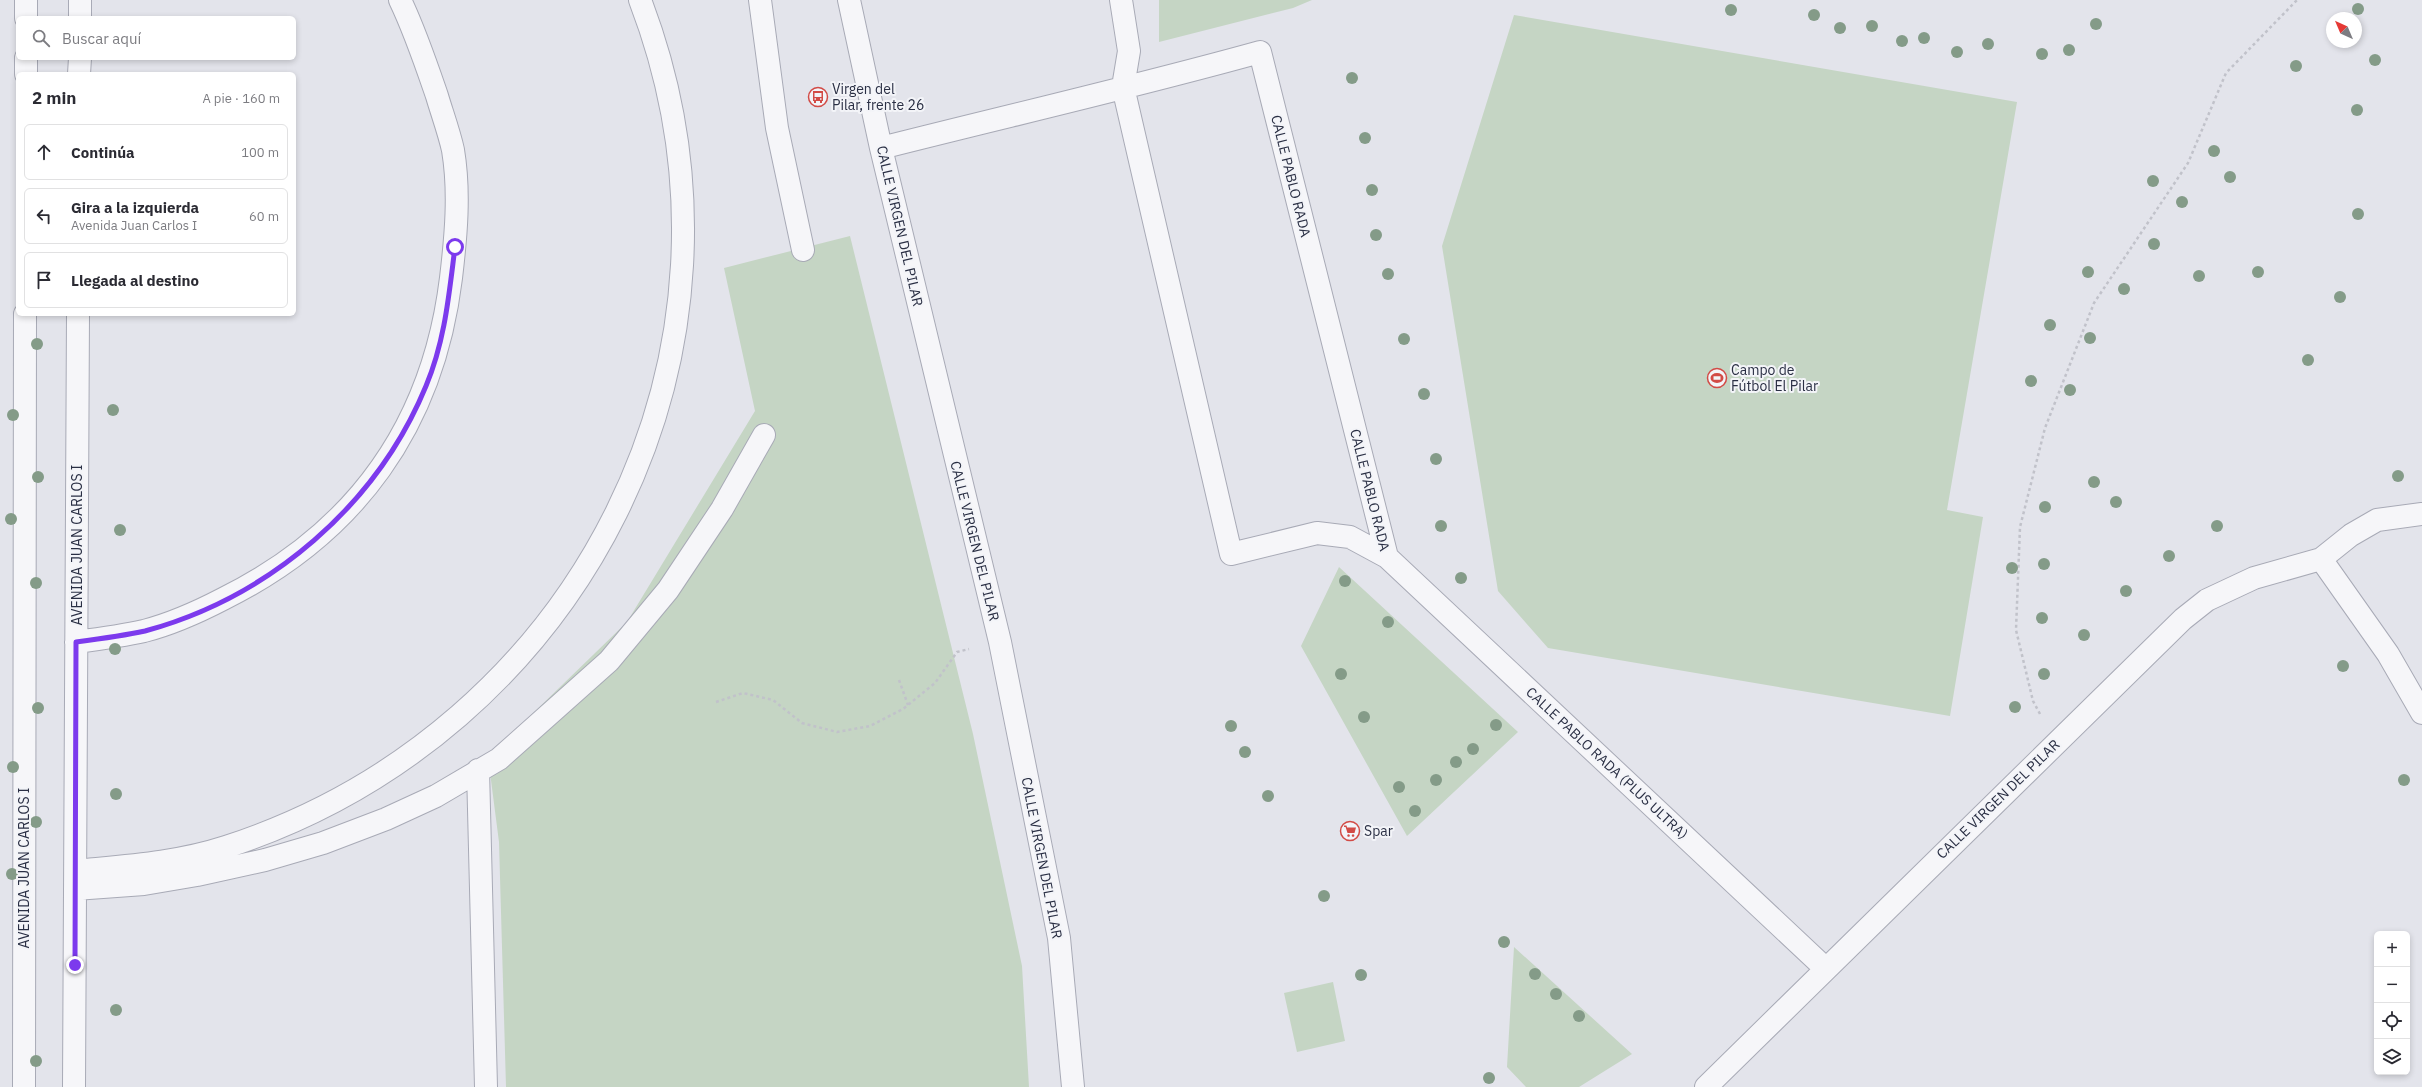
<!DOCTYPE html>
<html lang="es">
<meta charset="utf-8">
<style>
:root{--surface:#fff;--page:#f2f2f3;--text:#2b2b33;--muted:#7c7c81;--line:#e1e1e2}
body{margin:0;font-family:"IBM Plex Sans",sans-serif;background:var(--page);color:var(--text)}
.controls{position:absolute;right:12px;bottom:12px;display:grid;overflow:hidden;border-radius:6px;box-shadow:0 2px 6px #0003}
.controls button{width:36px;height:36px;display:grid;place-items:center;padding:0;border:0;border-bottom:1px solid var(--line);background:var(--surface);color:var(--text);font:20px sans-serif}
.compass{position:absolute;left:2326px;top:12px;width:36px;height:36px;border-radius:50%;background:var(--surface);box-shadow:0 2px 6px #0003;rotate:316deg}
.stop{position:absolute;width:12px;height:12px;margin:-9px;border:3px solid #7c3aed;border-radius:50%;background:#fff}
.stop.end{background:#7c3aed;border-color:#fff;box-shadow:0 1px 4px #0008}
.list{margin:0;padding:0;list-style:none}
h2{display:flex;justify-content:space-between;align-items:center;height:52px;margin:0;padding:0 16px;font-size:17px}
h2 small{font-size:13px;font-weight:400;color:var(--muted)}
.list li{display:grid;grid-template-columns:26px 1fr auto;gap:12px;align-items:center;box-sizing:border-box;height:56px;margin:0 8px 8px;padding:0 8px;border:1px solid var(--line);border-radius:6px}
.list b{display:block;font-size:15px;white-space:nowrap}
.list p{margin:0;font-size:13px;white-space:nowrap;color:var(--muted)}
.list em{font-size:13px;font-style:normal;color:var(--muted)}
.icon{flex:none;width:22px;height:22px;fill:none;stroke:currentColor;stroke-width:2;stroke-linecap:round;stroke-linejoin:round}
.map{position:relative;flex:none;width:2422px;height:1087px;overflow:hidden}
.search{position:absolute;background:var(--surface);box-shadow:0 2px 6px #0003;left:16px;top:16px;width:280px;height:44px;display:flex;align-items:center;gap:10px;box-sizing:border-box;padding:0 14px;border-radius:6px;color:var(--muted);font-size:15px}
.panel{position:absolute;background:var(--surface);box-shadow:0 2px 6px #0003;left:16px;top:72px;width:280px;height:244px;border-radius:6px}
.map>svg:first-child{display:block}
.green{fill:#c5d5c4}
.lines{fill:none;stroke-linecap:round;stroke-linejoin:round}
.minor-casing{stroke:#a8aab6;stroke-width:24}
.path{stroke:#c1c2ca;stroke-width:2.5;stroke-dasharray:3 3;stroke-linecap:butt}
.minor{stroke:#f6f6f9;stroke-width:22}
.tree{fill:#849b88}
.route{stroke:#7c3aed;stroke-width:5}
.labels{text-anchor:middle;stroke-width:4;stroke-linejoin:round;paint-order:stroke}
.poi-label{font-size:14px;fill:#2a2f44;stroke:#f3f4f8;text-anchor:start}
.street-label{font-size:14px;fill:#2a2f44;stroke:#f3f4f8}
</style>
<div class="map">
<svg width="2422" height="1087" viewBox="0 0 2422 1087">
<rect width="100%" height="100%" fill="#e3e4eb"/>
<path class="green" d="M1159,0H1312L1293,8L1159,42Z
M1514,15L2017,102L1947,510L1983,517L1950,716L1548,648L1498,591L1442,246Z
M850,236L973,734L1022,966L1029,1087H506L499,842L488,757L627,622L755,411L724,268Z
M1339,567L1518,732L1407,836L1301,646Z
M1514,947L1632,1054L1579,1087H1526L1507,1067Z
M1333,982L1345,1041L1297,1052L1284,993Z"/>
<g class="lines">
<g class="minor-casing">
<path id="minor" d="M760,0L777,128L803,250
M849,0L881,148L1000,642L1059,938L1073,1087
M26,18V0
M80,18V0
M26,74V58
M79,74L80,58
M881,148C1007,116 1134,87 1260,52L1387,557L1350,537L1317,533L1231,554L1123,87L1129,51L1121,0
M1387,557L1826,969
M2321,559L2388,654L2422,713
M76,642C99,639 122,636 144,631C171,624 198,612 223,599C356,533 433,425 451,278C456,236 460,192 453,150C449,132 442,113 437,96C426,64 415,31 400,0
M478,770L486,1087
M76,871C126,866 177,863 226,847C580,732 775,352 640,0
M75,889L144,884L197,875L265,860L323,843L386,819L436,796L499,759L609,661L668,590L722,509L764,435
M24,1087L25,314
M74,1087L78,314
M1706,1087L2183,619L2207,600L2254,578L2321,559L2351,535L2377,520L2422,514"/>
</g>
<path class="path" d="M899,680L908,705
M716,702L743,693L773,700L802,723L837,732L870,726L903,709L935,683L957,652L969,649
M2040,714L2033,701L2016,630L2020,527L2045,428L2094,303L2188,163L2226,73L2297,0"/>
<use href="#minor" class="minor"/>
</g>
<g class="tree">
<circle cx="2358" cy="9" r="6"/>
<circle cx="1731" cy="10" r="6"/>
<circle cx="1814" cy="15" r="6"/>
<circle cx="2096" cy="24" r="6"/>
<circle cx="1872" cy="26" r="6"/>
<circle cx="1840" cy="28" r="6"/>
<circle cx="1924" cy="38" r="6"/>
<circle cx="1902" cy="41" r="6"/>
<circle cx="1988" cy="44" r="6"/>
<circle cx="2069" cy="50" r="6"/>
<circle cx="1957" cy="52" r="6"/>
<circle cx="2042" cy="54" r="6"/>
<circle cx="2375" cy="60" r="6"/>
<circle cx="2296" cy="66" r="6"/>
<circle cx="1352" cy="78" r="6"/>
<circle cx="2357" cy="110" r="6"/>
<circle cx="1365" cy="138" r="6"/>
<circle cx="2214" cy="151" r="6"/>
<circle cx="2230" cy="177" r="6"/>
<circle cx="2153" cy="181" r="6"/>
<circle cx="1372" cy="190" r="6"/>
<circle cx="2182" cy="202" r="6"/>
<circle cx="2358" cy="214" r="6"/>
<circle cx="1376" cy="235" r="6"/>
<circle cx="2154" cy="244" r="6"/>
<circle cx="2088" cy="272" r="6"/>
<circle cx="2258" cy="272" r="6"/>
<circle cx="1388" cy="274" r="6"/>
<circle cx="2199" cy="276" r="6"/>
<circle cx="2124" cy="289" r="6"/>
<circle cx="2340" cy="297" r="6"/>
<circle cx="2050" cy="325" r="6"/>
<circle cx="2090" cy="338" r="6"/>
<circle cx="1404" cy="339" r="6"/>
<circle cx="37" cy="344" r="6"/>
<circle cx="2308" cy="360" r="6"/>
<circle cx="2031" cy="381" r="6"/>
<circle cx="2070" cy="390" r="6"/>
<circle cx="1424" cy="394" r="6"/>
<circle cx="113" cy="410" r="6"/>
<circle cx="13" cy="415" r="6"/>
<circle cx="1436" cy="459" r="6"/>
<circle cx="2398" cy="476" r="6"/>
<circle cx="38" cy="477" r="6"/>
<circle cx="2094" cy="482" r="6"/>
<circle cx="2116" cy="502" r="6"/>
<circle cx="2045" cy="507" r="6"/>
<circle cx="11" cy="519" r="6"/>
<circle cx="1441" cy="526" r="6"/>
<circle cx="2217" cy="526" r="6"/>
<circle cx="120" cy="530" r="6"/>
<circle cx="2169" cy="556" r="6"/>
<circle cx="2044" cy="564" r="6"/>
<circle cx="2012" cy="568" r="6"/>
<circle cx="1461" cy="578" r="6"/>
<circle cx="1345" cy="581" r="6"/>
<circle cx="36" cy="583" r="6"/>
<circle cx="2126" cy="591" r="6"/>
<circle cx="2042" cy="618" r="6"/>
<circle cx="1388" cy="622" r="6"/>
<circle cx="2084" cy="635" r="6"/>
<circle cx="115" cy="649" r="6"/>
<circle cx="2343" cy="666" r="6"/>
<circle cx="1341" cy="674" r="6"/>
<circle cx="2044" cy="674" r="6"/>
<circle cx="2015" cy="707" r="6"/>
<circle cx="38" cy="708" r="6"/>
<circle cx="1364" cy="717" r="6"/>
<circle cx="1496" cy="725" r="6"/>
<circle cx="1231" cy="726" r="6"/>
<circle cx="1473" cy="749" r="6"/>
<circle cx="1245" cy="752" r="6"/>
<circle cx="1456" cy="762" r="6"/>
<circle cx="13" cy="767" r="6"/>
<circle cx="1436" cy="780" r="6"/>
<circle cx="2404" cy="780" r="6"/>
<circle cx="1399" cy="787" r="6"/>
<circle cx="116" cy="794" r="6"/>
<circle cx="1268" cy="796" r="6"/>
<circle cx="1415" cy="811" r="6"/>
<circle cx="36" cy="822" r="6"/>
<circle cx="12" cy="874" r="6"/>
<circle cx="1324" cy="896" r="6"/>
<circle cx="1504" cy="942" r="6"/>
<circle cx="1535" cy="974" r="6"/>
<circle cx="1361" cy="975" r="6"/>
<circle cx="1556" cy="994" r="6"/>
<circle cx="116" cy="1010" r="6"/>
<circle cx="1579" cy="1016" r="6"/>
<circle cx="36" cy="1061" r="6"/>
<circle cx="1489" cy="1078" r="6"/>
</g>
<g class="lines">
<path class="route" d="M75,965L76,642C99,639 122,636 145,631C270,597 377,505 426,386C445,341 449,294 455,247"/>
</g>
<defs>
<g id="bus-ring" transform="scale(1)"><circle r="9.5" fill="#f3f4f8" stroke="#d24b46" stroke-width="1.5"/><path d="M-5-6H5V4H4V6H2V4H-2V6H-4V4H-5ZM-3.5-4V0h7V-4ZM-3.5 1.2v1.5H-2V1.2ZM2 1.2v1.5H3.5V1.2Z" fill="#d24b46"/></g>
<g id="stadium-ring" transform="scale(1)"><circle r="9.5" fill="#f3f4f8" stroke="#d24b46" stroke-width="1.5"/><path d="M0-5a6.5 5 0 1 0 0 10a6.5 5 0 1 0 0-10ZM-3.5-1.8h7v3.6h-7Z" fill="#d24b46"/></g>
<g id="supermarket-ring" transform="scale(1)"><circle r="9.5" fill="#f3f4f8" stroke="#d24b46" stroke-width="1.5"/><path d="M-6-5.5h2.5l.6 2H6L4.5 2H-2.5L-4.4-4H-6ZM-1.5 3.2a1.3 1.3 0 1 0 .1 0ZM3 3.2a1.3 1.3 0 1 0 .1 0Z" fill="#d24b46"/></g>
</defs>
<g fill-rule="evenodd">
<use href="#bus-ring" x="818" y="97"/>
<use href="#stadium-ring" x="1717" y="378"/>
<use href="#supermarket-ring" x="1350" y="831"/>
</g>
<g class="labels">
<g class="poi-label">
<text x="832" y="94">Virgen del<tspan x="832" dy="16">Pilar, frente 26</tspan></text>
<text x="1731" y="375">Campo de<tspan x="1731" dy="16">Fútbol El Pilar</tspan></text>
<text x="1364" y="836">Spar</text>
</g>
<g class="street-label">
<text transform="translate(1291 176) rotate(76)" y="5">CALLE PABLO RADA</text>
<text transform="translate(900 226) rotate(77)" y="5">CALLE VIRGEN DEL PILAR</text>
<text transform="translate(1370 490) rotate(76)" y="5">CALLE PABLO RADA</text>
<text transform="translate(975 541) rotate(76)" y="5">CALLE VIRGEN DEL PILAR</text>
<text transform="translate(77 545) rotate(-90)" y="5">AVENIDA JUAN CARLOS I</text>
<text transform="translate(1607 763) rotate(43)" y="5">CALLE PABLO RADA (PLUS ULTRA)</text>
<text transform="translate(1998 799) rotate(-44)" y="5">CALLE VIRGEN DEL PILAR</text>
<text transform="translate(1042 858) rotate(79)" y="5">CALLE VIRGEN DEL PILAR</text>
<text transform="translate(24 868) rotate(-90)" y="5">AVENIDA JUAN CARLOS I</text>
</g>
</g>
</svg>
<div class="controls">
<button>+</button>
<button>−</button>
<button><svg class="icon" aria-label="locate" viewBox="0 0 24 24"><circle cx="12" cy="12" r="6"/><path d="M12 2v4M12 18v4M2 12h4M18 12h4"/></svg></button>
<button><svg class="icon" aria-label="layers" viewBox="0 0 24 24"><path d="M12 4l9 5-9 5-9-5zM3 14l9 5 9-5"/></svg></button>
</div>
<svg class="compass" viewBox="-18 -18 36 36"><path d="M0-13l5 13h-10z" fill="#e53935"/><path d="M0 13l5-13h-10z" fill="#7c7c81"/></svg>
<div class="stop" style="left:455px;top:247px"></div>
<div class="stop end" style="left:75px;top:965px"></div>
<div class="search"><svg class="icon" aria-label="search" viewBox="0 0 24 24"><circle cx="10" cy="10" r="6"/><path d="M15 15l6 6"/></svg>Buscar aquí</div>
<section class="panel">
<h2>2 min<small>A pie · 160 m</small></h2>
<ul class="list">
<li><svg class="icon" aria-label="ahead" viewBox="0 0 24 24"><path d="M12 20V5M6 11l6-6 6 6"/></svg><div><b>Continúa</b></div><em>100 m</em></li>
<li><svg class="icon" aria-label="left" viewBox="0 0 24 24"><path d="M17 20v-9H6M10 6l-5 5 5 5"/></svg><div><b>Gira a la izquierda</b><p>Avenida Juan Carlos I</p></div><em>60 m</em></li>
<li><svg class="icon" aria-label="arrive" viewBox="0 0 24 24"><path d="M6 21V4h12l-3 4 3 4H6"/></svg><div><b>Llegada al destino</b></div></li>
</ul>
</section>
</div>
